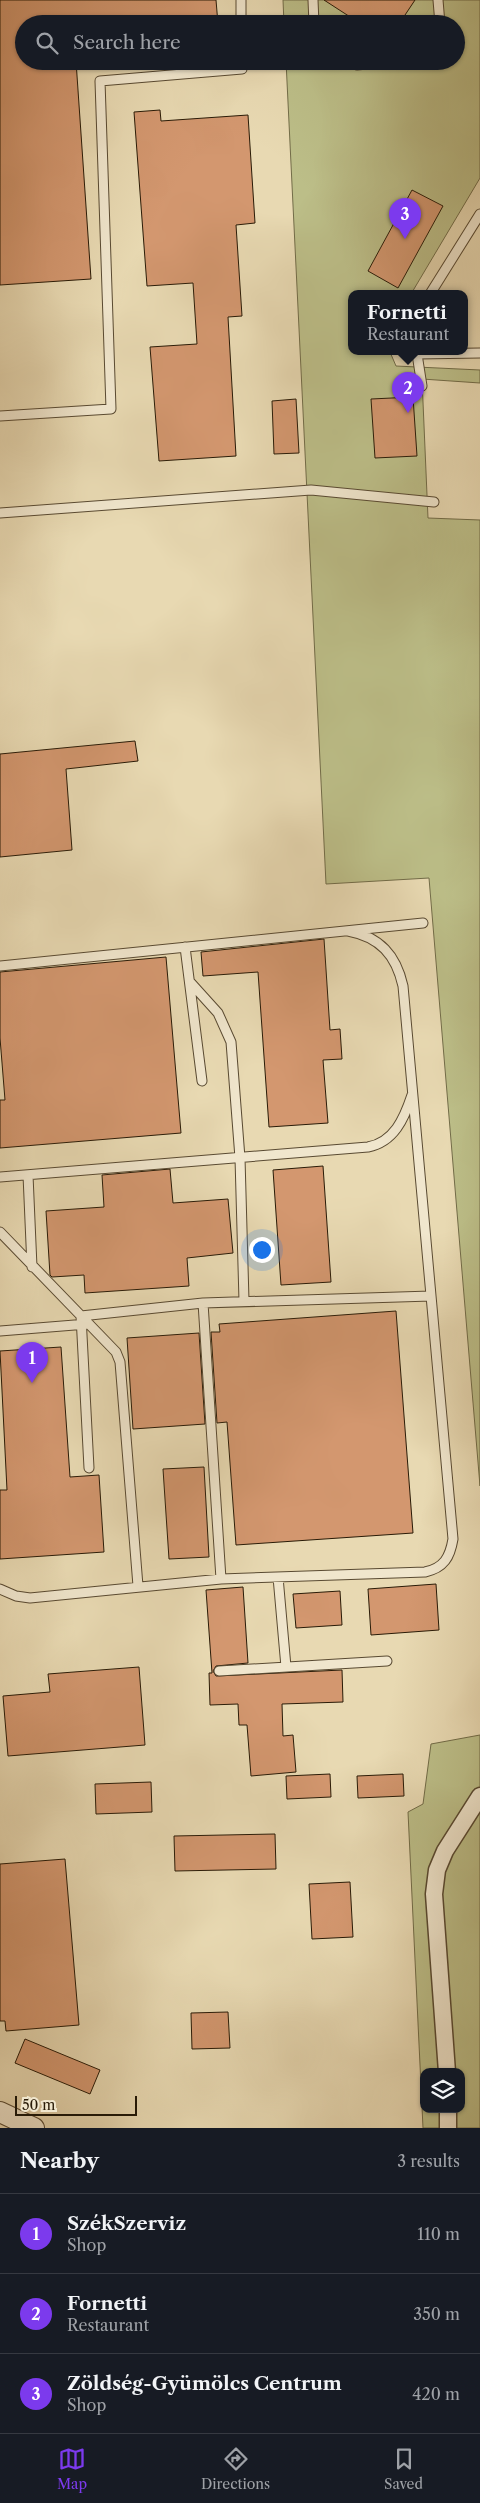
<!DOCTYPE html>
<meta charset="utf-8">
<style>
:root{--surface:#171b24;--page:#242831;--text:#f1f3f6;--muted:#9ea1a6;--line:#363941;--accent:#7c3aed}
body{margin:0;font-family:"Libre Caslon Text",serif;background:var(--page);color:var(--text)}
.controls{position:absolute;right:15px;bottom:15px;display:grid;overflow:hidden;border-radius:10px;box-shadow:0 1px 4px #0004}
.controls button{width:45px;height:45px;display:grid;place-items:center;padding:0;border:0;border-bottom:1px solid var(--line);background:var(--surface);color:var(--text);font:25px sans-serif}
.scale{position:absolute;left:15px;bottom:12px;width:122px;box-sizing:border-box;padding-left:5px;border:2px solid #291b07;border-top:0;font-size:14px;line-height:18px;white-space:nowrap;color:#291b07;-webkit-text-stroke:4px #f0e6cd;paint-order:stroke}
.you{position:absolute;left:261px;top:1249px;width:18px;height:18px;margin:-12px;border:4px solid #fff;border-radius:50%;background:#1a73e8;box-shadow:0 0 0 8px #1a73e833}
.badge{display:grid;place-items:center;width:32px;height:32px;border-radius:50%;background:var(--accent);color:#fff;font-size:16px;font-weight:700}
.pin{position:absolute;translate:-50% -41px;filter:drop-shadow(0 1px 2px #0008)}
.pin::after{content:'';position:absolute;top:26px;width:18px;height:15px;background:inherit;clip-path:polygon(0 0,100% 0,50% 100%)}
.popup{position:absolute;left:348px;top:290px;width:120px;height:65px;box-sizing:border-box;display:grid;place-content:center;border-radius:10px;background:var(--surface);filter:drop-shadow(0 1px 4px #0005);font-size:16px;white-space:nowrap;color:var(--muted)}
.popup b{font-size:19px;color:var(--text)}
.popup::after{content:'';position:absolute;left:50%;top:100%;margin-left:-10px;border:10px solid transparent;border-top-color:var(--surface)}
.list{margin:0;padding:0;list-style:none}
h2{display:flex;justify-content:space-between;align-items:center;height:65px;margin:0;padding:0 20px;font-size:21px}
h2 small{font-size:16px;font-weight:400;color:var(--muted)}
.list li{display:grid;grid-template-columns:32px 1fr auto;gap:15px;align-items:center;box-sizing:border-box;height:80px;padding:0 20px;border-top:1px solid var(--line)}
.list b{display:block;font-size:19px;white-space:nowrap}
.list p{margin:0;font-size:16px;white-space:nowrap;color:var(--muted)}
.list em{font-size:16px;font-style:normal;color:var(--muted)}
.icon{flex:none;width:28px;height:28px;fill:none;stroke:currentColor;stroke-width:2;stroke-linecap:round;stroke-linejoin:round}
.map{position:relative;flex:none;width:480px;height:2128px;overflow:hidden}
.search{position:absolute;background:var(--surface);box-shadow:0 1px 4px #0004;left:15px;right:15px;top:15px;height:55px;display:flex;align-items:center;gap:12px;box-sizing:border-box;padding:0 18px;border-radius:28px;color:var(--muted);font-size:19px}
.sheet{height:305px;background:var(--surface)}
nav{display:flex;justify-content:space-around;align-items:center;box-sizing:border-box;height:70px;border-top:1px solid var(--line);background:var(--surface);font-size:14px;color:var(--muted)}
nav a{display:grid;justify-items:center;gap:2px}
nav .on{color:var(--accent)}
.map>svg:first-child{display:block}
.green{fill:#bcbe88;stroke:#726c48;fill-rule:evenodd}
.building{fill:#d3976f;stroke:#291b07}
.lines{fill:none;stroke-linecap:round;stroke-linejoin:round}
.service-casing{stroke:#594a32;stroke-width:11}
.minor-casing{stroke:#594a32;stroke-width:19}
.tertiary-casing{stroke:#594a32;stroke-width:22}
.service{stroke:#f0e6cd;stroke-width:9}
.minor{stroke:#f0e6cd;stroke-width:16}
.tertiary{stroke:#f0e6cd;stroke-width:20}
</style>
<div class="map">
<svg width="480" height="2128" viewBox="0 0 480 2128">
<rect width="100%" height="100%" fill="#e8d9b2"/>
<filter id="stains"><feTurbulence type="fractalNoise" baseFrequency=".004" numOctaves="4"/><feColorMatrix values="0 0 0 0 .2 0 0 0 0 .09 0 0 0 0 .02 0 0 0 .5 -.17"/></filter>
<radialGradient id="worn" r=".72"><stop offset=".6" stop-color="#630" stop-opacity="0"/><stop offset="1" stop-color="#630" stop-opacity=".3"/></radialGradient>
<path class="green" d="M283,0H480V178L411,294H352V352H390L396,366L480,370V383L422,379L428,518L480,520V1486L429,878L326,884L286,61H456V24H284Z
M480,1735V2128H423L408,1812L423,1804L431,1744ZM424,2072H461V2109H424Z"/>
<path class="building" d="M0,0H216L218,24H24V61H76L91,279L0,285Z
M324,0H415L399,24H361Z
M160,110L161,121L248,115L255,223L236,225L242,316L228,317L236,456L159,461L150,347L197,344L193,283L147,286L134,112Z
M412,190L443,206L398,288L368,271Z
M413,397L417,456L375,458L371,399Z
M296,399L299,453L274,454L272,401Z
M135,741L138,761L66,769L72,850L0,857V754Z
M324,939L330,1030L340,1029L342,1059L323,1060L328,1123L269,1127L258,972L203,976L201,952Z
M166,957L181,1133L0,1148V1100H5L0,1038V972Z
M323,1166L331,1282L281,1285L273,1170Z
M170,1169L173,1203L228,1199L233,1253L187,1258L189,1286L85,1293L84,1275L52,1277L50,1275L46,1211L104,1207L102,1175Z
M396,1311L413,1533L236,1545L227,1422L217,1423L211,1332H220L219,1324Z
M199,1333L205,1424L133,1429L127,1338Z
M61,1347L70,1477L99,1475L104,1552L0,1559V1490H7L0,1351Z
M204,1467L209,1557L169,1559L163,1469Z
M436,1584L439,1630L371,1635L368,1589Z
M243,1587L248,1663L216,1666L213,1671L216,1676L342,1670L343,1702L282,1704L283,1736L293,1735L296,1772L251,1776L247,1725H239L238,1704L210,1705L209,1673H212L206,1590Z
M340,1591L342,1625L296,1628L293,1594Z
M139,1667L145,1745L8,1756L3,1696L50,1692L48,1674Z
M330,1774L331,1797L287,1799L286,1776Z
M403,1774L404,1796L358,1798L357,1776Z
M151,1782L152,1812L96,1814L95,1784Z
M275,1834L276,1869L175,1871L174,1836Z
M65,1859L79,2025L6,2031L5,2021H0V1864Z
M350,1882L353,1937L312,1939L309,1884Z
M228,2012L230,2048L192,2049L191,2013Z
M25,2039L100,2070L90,2094L15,2063Z"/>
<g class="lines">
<g class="service-casing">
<path id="service" d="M241,0V24
M313,0L314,24
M438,0L440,24
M352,61L357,65L399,61
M430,294L480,214
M416,352L417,354L480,353
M417,354L422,386
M0,416L111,409L100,81L242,69V61
M0,513L311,490L434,502
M185,947L202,1081
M0,966L423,923
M190,982L218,1013L231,1042L240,1158L244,1301
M28,1175L32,1267
M0,1177L368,1147C394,1142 404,1119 412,1095
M0,1232L116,1352L120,1362L138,1586
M203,1303L221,1579
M0,1331L87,1324
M89,1468L81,1316L203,1303L431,1296
M278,1577L286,1667
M0,1589L16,1596L30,1598L221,1579L425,1572C444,1568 450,1557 453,1539L403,986C396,955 380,937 348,931
M219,1671L387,1661"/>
</g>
<g class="minor-casing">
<path id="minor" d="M447,2072L434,1894L437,1870L445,1851L480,1796
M448,2128V2109"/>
</g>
<g class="tertiary-casing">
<path id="tertiary" d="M0,2112L34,2128"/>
</g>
<use href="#service" class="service"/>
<use href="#minor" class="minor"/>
<use href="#tertiary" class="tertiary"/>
</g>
<rect width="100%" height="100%" filter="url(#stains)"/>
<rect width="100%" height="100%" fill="url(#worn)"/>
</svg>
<div class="controls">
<button><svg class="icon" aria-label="layers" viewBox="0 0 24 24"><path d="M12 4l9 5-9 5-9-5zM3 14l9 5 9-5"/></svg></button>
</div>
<div class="scale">50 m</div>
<div class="you"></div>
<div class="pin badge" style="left:32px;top:1383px">1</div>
<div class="pin badge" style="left:408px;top:413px">2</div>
<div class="popup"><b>Fornetti</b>Restaurant</div>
<div class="pin badge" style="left:405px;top:239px">3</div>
<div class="search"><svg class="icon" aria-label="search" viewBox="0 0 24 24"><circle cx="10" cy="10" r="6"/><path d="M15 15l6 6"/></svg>Search here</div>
</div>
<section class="sheet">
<h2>Nearby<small>3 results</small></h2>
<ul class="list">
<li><span class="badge">1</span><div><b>SzékSzerviz</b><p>Shop</p></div><em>110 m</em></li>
<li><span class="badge">2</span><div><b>Fornetti</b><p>Restaurant</p></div><em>350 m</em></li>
<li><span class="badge">3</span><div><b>Zöldség-Gyümölcs Centrum</b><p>Shop</p></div><em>420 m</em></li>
</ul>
</section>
<nav>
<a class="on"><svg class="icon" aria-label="map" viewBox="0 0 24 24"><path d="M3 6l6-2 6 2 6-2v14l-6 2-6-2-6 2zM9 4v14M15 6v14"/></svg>Map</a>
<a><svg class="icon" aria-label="directions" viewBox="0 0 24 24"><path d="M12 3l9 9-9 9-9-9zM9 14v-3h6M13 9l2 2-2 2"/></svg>Directions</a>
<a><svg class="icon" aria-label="saved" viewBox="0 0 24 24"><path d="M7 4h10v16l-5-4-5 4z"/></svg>Saved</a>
</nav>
